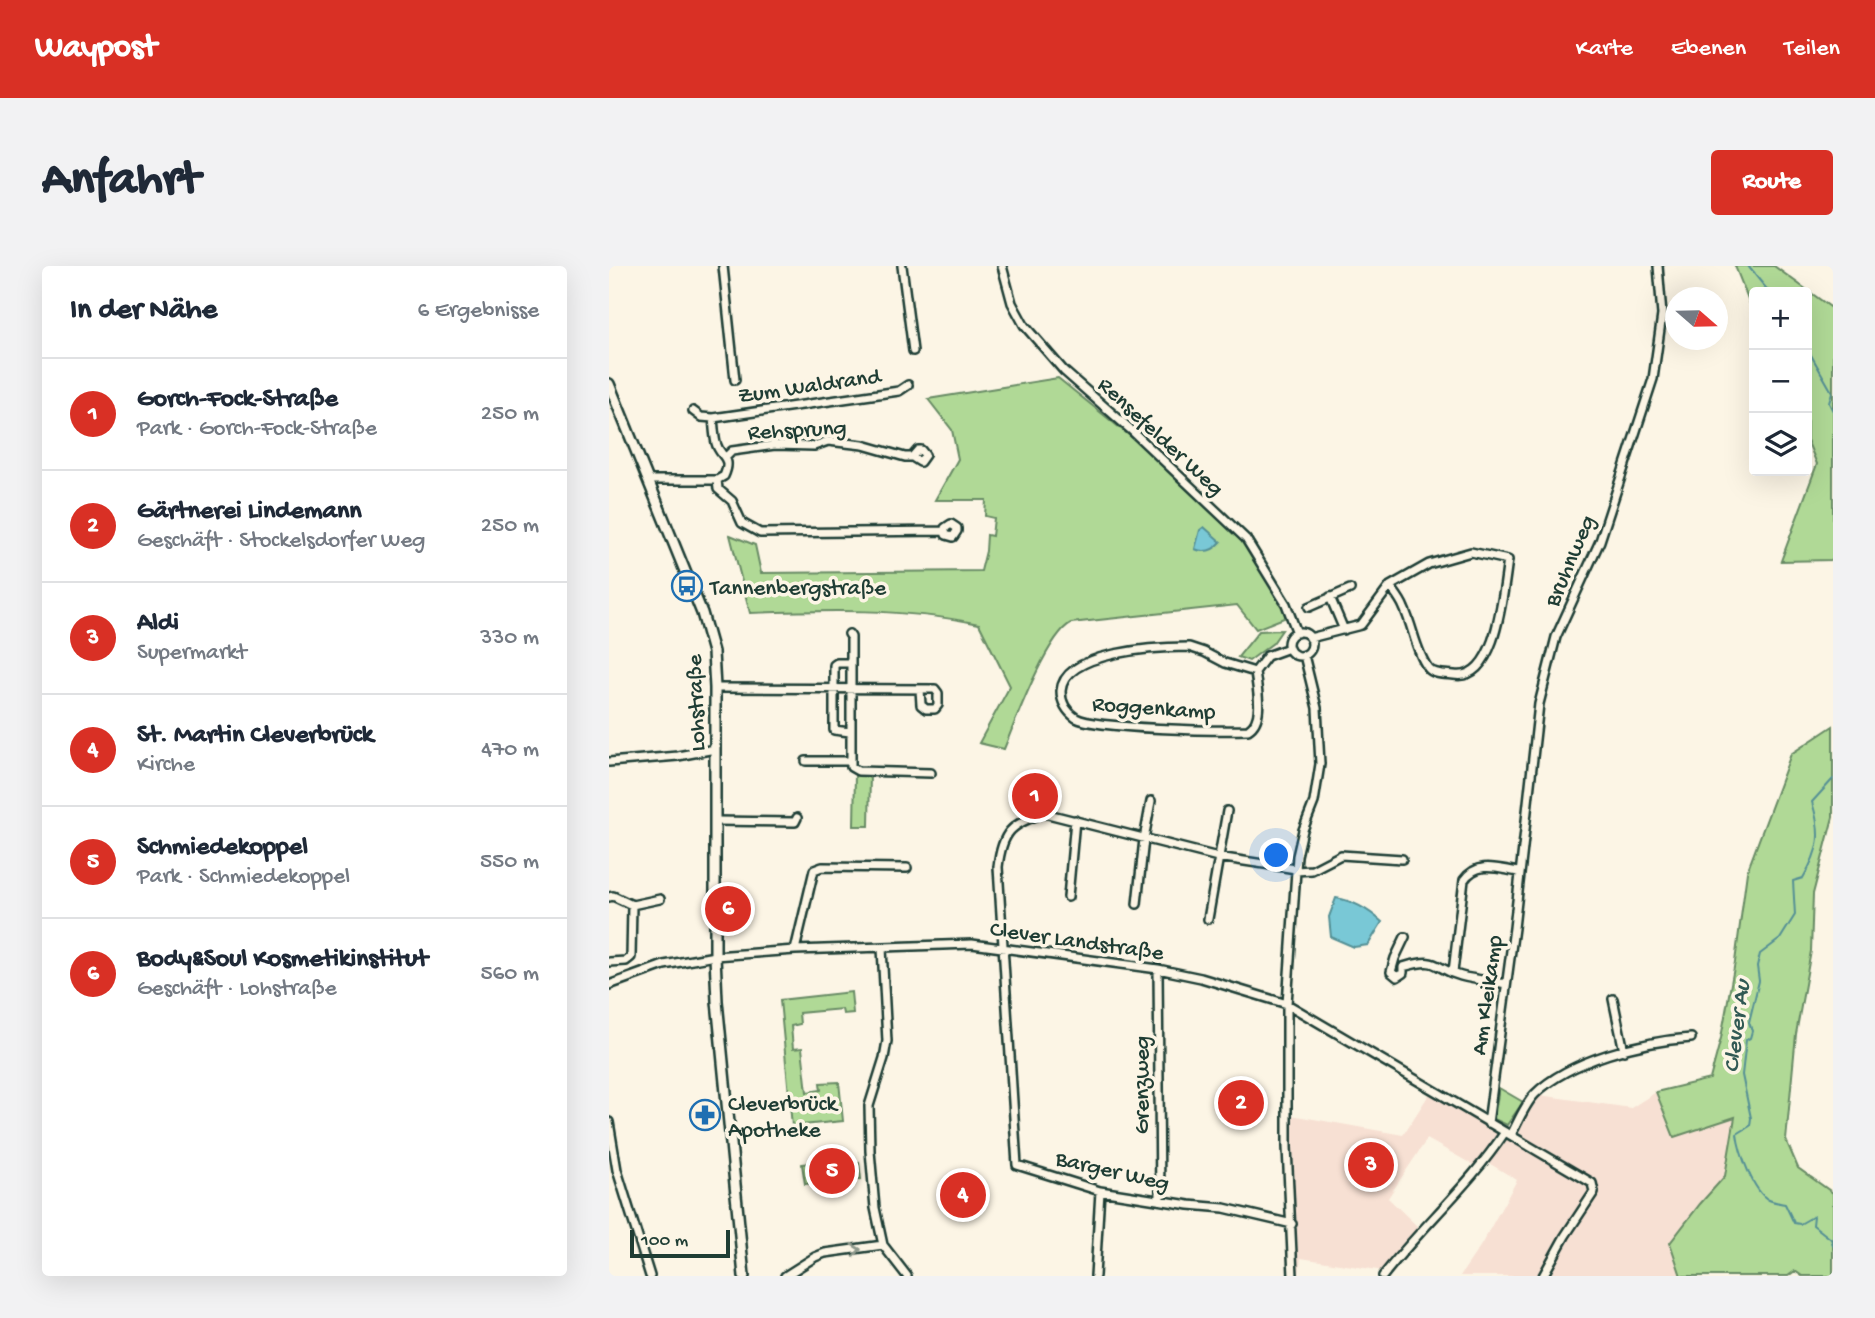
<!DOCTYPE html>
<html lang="de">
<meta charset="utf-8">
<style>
:root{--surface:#fff;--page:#f2f2f3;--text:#1f2937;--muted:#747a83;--line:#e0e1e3;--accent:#d93025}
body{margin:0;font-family:"Gochi Hand",sans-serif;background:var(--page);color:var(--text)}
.controls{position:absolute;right:21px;top:21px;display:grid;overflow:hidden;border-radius:7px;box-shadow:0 7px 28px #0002}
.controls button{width:63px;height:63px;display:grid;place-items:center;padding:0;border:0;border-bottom:2px solid var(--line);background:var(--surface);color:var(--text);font:35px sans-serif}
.compass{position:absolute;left:1056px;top:21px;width:63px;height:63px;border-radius:50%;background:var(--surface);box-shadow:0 7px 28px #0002;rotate:110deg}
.scale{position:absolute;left:21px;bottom:18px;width:100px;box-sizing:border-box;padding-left:7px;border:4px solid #1f3d34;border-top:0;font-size:19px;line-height:24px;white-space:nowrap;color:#1f3d34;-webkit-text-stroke:5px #fcf5e5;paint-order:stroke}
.you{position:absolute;left:668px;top:590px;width:24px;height:24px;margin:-18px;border:5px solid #fff;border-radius:50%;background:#1a73e8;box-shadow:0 0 0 10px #1a73e833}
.badge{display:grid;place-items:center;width:46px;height:46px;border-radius:50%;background:var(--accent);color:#fff;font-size:23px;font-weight:700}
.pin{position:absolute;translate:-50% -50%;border:4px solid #fff;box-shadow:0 2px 7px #0006}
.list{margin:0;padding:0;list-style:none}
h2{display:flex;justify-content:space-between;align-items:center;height:91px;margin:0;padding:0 28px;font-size:30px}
h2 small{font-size:23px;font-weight:400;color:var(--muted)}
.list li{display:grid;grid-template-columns:46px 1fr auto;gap:21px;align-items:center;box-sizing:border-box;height:112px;padding:0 28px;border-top:2px solid var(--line)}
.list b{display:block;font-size:26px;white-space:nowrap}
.list p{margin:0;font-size:23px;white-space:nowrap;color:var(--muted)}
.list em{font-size:23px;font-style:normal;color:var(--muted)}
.icon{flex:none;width:38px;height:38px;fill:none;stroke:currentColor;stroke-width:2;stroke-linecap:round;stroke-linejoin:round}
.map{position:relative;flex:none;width:1224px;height:1010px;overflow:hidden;border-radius:7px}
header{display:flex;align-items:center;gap:42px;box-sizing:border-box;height:98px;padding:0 35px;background:var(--accent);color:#fff}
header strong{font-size:33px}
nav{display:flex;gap:38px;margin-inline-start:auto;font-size:24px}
.intro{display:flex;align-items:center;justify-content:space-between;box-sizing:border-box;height:168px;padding:0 42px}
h1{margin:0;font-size:49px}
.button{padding:18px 32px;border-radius:7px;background:var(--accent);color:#fff;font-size:24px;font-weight:700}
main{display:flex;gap:42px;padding:0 42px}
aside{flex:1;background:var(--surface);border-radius:7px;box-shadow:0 7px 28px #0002}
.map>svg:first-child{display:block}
.built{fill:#f7e0d3}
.green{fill:#b0d996;stroke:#688b65;stroke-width:2}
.water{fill:#79c8d6;stroke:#559095;stroke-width:2}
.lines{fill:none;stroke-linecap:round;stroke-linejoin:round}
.stream{stroke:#559095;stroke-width:2}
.minor-casing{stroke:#1f3d34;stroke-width:12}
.major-casing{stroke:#1f3d34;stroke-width:14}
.minor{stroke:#fcf5e5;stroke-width:7}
.major{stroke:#fcf5e5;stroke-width:9}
.oneway{stroke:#8e998c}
.labels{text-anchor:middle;stroke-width:7;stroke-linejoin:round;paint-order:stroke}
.street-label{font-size:23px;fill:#1f3d34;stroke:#fcf5e5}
.poi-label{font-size:23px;fill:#1f3d34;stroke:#fcf5e5;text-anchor:start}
.water-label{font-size:24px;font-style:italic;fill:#315954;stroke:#fcf5e5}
</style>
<header>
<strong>Waypost</strong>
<nav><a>Karte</a><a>Ebenen</a><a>Teilen</a></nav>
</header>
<div class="intro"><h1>Anfahrt</h1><a class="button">Route</a></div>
<main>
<aside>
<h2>In der Nähe<small>6 Ergebnisse</small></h2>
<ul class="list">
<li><span class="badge">1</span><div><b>Gorch-Fock-Straße</b><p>Park · Gorch-Fock-Straße</p></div><em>250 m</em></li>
<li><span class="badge">2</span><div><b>Gärtnerei Lindemann</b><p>Geschäft · Stockelsdorfer Weg</p></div><em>250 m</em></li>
<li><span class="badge">3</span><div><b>Aldi</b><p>Supermarkt</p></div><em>330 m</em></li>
<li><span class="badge">4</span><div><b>St. Martin Cleverbrück</b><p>Kirche</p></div><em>470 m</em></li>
<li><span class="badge">5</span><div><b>Schmiedekoppel</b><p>Park · Schmiedekoppel</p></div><em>550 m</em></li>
<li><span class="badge">6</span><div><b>Body&amp;Soul Kosmetikinstitut</b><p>Geschäft · Lohstraße</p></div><em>560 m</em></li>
</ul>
</aside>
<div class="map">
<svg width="1224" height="1010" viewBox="0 0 1224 1010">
<rect width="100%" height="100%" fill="#fcf5e5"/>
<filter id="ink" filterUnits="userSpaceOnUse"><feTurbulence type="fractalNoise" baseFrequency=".0143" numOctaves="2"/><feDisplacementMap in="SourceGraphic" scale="14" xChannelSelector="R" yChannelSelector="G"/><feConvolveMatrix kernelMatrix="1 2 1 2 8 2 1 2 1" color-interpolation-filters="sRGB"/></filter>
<g filter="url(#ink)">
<path class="built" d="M1047,826L1065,871L1126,851L1116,910L1091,938L1061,977L1072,1010H851L872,979L908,914L873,893L866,900L818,873L779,932L810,962L775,1005L692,992L690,1010L682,849L794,869L821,827L897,872L930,829L1022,842Z"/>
<path class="green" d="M1126,0H1165L1224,43V294L1172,295L1208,198L1198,174V26H1145V48Z
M449,112L594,229L656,302L680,350L647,363L628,339L462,357C438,369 406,456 395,483L370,477L401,420L370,358C295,342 217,344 141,347L121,269L146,279L152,307L372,305L377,285L378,269L383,270L385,252L376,250L377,234H326L349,193L343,164L319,133Z
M673,364L664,377L640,395L629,391L650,365Z
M1224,460V551L1204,628L1202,685L1187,768L1177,874L1189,902L1224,927V1010H1193L1186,1005L1179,1010H1072L1061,977L1091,938L1116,910L1126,851L1065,871L1047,826L1101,813L1112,772L1126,696L1138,606L1182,488Z
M246,508H261L260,560H245Z
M419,516L435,529L441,531V539L416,544L415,518Z
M242,726L244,747L234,748L233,743L190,747L191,758L182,760L184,783L193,782L198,826L212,824L211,817L230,816L234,855L183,860L171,734Z
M890,822L914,836L898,859L885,853Z
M229,893H244V897L250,896L252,913L196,918L193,898Z"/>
<path class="water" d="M595,261L612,276C605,284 597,288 586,283L591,264Z
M727,632C745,635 759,643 773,656L759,679L745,681L722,671L720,651Z"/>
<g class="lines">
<path class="stream" d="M1139,0L1160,26
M1198,82L1223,126L1220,137L1224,145
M1224,513L1203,536C1213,568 1211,583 1194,612L1184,615L1186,649L1171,673L1151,688L1148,700L1150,715L1140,756L1143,765L1141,772L1137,774L1133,809L1142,852L1141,860L1128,868C1130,885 1144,926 1160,934C1164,936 1171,937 1176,938L1185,957L1191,958L1205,950L1204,959L1222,973L1224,979"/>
<g class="minor-casing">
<path id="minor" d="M114,0L126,114
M293,0L304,85
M393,0L403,37L415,59L455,105L521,163L637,273L677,338L688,367
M104,152L290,125L299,119
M117,191L123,185L166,179L205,180L219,175L254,179L296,191H303L311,196L316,189L312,184H309L303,191
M39,214H108L115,210C124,190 111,192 107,177C105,169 105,160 104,152L92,151L84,145
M108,214L109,223L123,235L133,257L151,267L336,265L337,269L344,271L348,265V262L342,258L336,262V265
M721,331L735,364
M700,341L741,323
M679 378a12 12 0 1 1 24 0a12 12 0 1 1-24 0Z
M240,368L242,371V501L249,505L322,507
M701,372L752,359L781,320L820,298L862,286L899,294C894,325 888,416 845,409C837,408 824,409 819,402C807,386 804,361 795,342C792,334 786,327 781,320
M646,406C648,423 656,454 639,464C612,465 486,463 467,452C458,446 452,436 452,425C455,385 549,381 580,381L595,386L616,397L646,406L658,390L680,382
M106,422L326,423L329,427V439L326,443H317L312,439L311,423
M241,466L225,464V399L228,397H241
M197,495H240
M0,496L69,490L106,483
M106,555L186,556L188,552
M687,605L703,604L732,589L793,593
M0,631L4,630L23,639
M459,631L466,554
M528,638L535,573L542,535
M599,653L618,545
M796,671L786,692L782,706L788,711L794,707V701C833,690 822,702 852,710C867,714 883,715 897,718
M273,682L278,775L275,792L260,840L261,885L266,942L274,979L298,1010
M186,684L205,604L213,601L298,602
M0,696L17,695L22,691L23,639L51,633
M549,703L551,934
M844,706L855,614C869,594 889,603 910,606
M0,719L55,699L106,690L186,684L363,678L549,703L592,712L678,738L983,917L985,926L956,970L934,1010
M1004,733L1015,785
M0,856L8,904L41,1010
M879,857L905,662L930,438L947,371L991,275L1044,113L1053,49L1049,0
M902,869C909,856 916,838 926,828C960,794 1035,775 1082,772
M683,958L615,942L580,939L491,925L408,899L389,601C393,566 402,558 435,547L609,591L687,603
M176,1010L206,991L216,987L274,979
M486,1010L491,925
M684,1010L678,881V738L688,590L694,564L705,536L711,498L708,442L695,389
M774,1010C813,960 861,919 896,866"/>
</g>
<g class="major-casing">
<path id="major" d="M0,118L93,347L104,386L106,422V690L108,735L135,1010"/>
</g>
<use href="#minor" class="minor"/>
<use href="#major" class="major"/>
</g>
<defs><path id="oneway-chevron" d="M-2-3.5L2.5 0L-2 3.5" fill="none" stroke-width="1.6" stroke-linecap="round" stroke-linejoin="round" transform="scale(1.75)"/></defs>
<use class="oneway" href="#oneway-chevron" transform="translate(247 984) rotate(-6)"/>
</g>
<defs>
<g id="bus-ring" transform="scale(1.575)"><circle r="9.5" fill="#fcf5e5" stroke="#1f6fb2" stroke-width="1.5"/><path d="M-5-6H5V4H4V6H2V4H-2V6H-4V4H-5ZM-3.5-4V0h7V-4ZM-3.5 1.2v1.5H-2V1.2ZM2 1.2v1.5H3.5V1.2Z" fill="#1f6fb2"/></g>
<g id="pharmacy-ring" transform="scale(1.575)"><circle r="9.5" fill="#fcf5e5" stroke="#1f6fb2" stroke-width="1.5"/><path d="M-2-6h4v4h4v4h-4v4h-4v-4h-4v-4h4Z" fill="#1f6fb2"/></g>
</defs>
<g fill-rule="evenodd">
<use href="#bus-ring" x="78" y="320"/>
<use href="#pharmacy-ring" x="96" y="849"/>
</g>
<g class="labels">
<g class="street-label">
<text transform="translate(200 118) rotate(-8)" y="8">Zum Waldrand</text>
<text transform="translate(188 162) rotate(-3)" y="8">Rehsprung</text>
<text transform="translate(553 169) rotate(43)" y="8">Rensefelder Weg</text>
<text transform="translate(959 294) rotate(-67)" y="8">Bruhnweg</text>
<text transform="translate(85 437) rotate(-92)" y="8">Lohstraße</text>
<text transform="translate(545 440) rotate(4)" y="8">Roggenkamp</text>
<text transform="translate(468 673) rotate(8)" y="8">Clever Landstraße</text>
<text transform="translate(876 729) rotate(-82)" y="8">Am Kleikamp</text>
<text transform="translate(531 819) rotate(-90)" y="8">Grenzweg</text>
<text transform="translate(504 903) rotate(13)" y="8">Barger Weg</text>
</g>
<g class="poi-label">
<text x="101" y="328">Tannenbergstraße</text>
<text x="119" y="844">Cleverbrück<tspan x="119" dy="26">Apotheke</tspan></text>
</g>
<g class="water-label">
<text transform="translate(1126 760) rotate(-83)" y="8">Clever Au</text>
</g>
</g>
</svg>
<div class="controls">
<button>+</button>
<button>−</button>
<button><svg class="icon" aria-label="layers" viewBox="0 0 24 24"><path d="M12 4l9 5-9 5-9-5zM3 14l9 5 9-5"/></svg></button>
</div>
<svg class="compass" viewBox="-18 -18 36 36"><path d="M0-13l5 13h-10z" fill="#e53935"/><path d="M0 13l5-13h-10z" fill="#747a83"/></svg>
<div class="scale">100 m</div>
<div class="you"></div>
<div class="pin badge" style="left:426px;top:530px">1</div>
<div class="pin badge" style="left:632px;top:837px">2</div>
<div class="pin badge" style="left:762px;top:899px">3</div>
<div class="pin badge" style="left:354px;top:929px">4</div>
<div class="pin badge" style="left:223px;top:905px">5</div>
<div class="pin badge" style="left:119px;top:643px">6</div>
</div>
</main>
